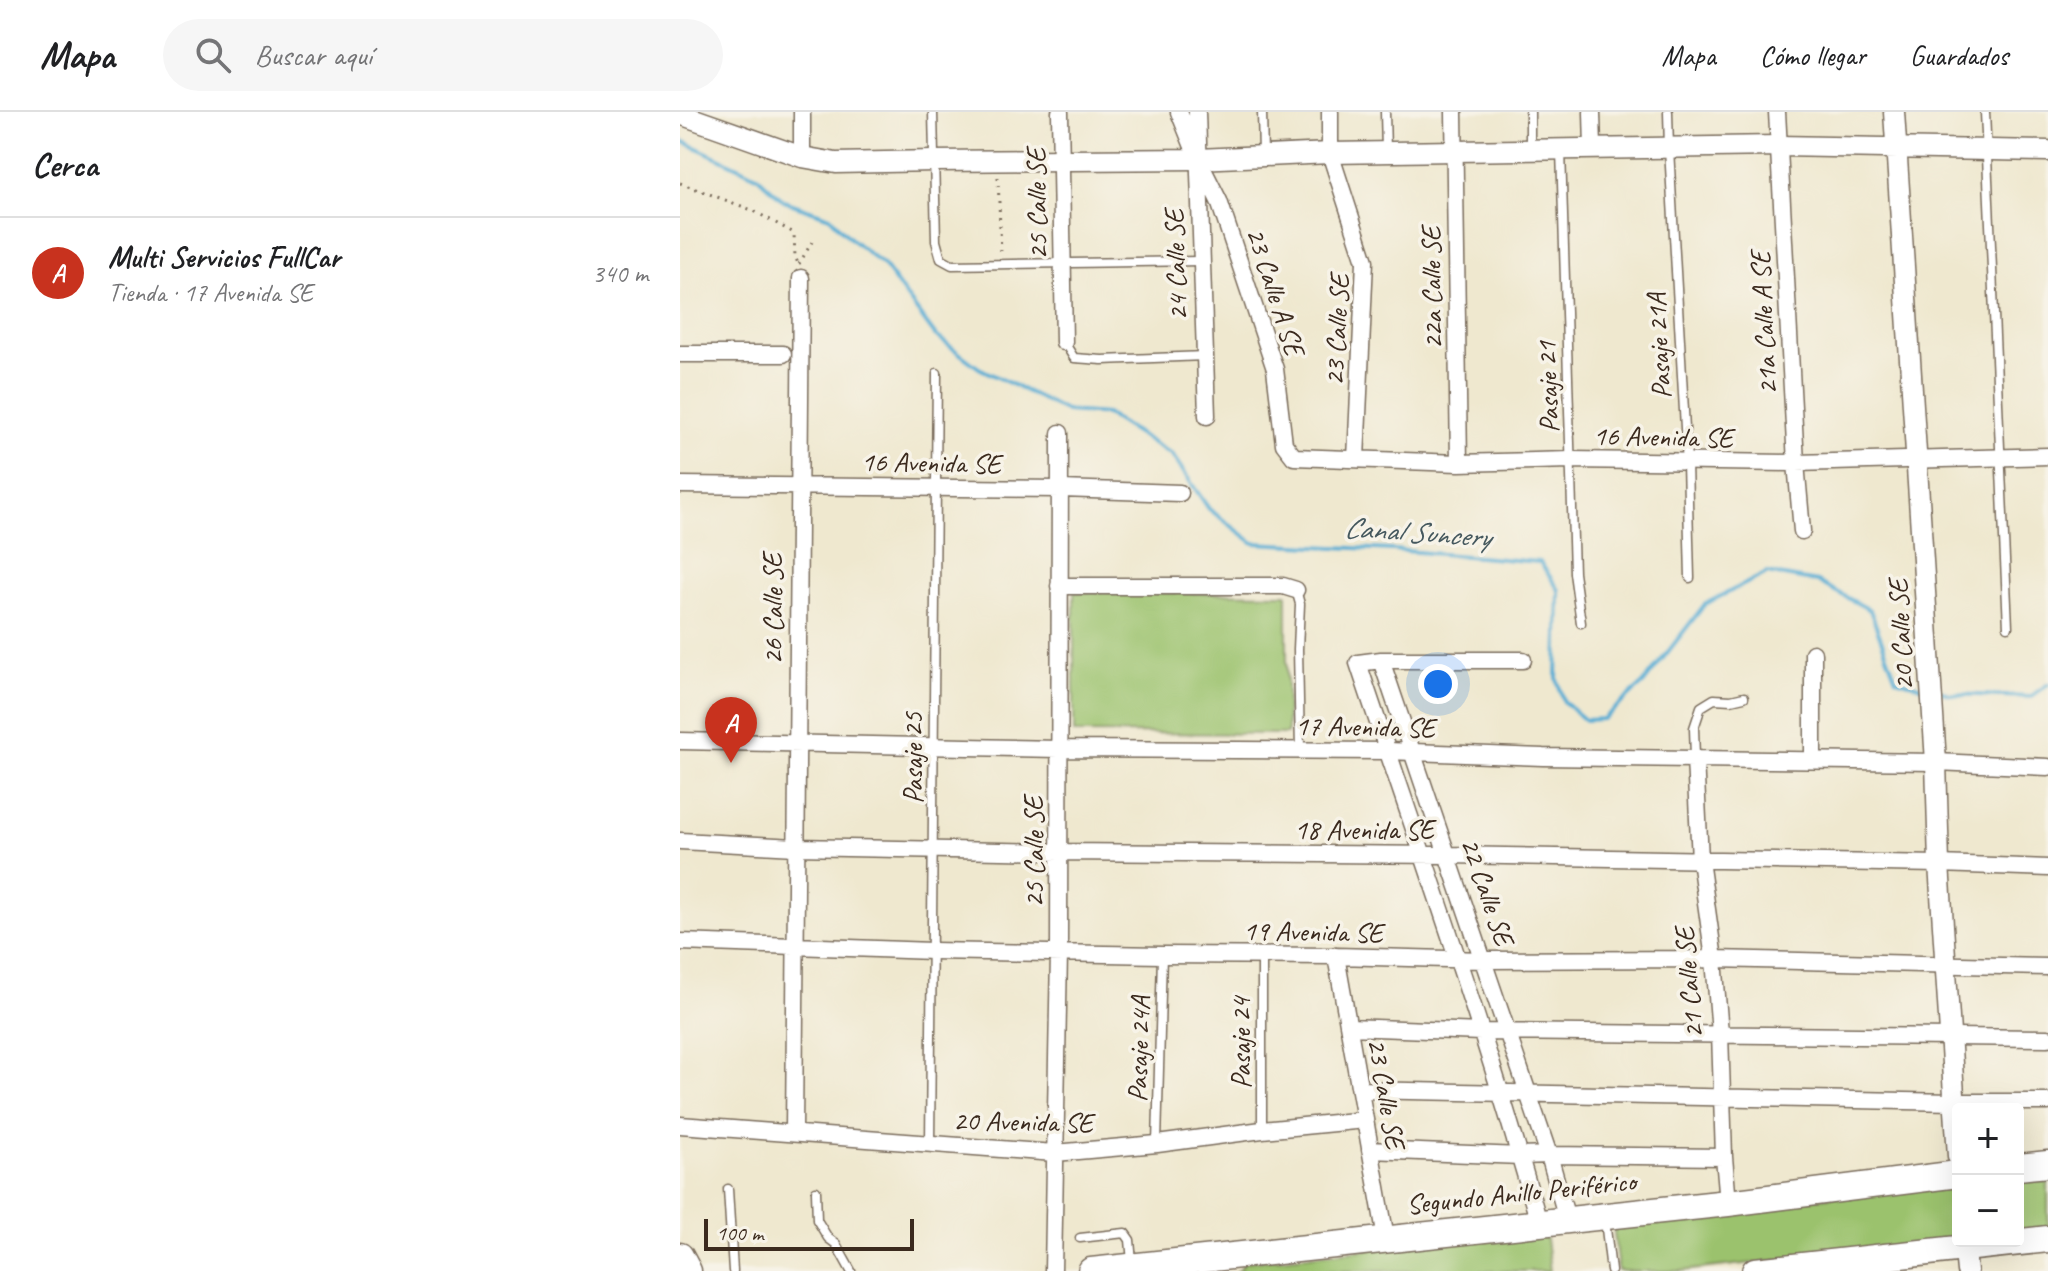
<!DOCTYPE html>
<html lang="es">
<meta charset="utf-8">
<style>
:root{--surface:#fff;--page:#f6f6f6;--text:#202124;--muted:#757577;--line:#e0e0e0;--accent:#c8321e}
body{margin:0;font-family:Caveat,sans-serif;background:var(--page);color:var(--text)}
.controls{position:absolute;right:24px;bottom:24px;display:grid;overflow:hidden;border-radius:8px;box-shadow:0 8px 32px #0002}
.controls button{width:72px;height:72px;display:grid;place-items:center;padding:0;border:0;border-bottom:2px solid var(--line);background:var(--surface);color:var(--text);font:40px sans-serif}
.scale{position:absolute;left:24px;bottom:20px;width:210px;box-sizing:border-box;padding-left:8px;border:4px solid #3b2a1e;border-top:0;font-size:22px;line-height:28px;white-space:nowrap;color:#3b2a1e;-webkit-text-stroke:6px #f7f3e8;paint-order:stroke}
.you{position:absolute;left:758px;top:572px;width:28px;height:28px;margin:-20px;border:6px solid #fff;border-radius:50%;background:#1a73e8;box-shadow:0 0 0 12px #1a73e833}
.badge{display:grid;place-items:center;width:52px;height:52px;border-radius:50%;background:var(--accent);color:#fff;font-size:26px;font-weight:700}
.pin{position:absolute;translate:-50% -66px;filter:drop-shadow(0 2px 4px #0008)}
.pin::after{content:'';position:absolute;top:42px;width:28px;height:24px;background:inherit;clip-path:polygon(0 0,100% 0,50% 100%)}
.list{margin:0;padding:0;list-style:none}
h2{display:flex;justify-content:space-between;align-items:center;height:104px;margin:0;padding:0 32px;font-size:34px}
h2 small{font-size:26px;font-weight:400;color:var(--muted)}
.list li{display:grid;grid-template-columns:52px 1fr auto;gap:24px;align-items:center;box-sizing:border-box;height:112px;padding:0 32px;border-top:2px solid var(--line)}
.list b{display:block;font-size:30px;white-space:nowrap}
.list p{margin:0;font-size:26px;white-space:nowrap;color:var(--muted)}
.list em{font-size:26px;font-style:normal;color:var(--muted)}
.icon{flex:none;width:44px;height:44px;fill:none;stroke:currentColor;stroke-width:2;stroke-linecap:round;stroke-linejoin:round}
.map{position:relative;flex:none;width:1368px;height:1159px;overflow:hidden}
header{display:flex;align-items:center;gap:48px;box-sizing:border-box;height:112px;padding:0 40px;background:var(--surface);border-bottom:2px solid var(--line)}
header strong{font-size:38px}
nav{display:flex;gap:44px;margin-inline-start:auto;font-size:28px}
.search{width:560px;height:72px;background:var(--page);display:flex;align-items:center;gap:20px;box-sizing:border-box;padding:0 28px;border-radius:44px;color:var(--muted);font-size:30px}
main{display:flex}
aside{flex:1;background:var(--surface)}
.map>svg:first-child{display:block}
.green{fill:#9bc26d;stroke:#6b7646;stroke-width:2}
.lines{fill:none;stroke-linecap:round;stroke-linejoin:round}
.stream{stroke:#57add4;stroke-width:4}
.service-casing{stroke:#7a6c5c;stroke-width:11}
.minor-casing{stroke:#7a6c5c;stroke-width:19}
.tertiary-casing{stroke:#7a6c5c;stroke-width:23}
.primary-casing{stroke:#7a6c5c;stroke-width:29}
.path{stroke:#7a6c5c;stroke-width:3;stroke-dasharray:2 6;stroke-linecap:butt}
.service{stroke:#fff;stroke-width:8}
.minor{stroke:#fff;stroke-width:16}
.tertiary{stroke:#fff;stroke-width:20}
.primary{stroke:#fff;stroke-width:26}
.labels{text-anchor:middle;stroke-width:7;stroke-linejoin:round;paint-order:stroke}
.street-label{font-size:28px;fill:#3b2a1e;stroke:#f7f3e8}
.water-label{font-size:30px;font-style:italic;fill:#45585e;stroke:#f7f3e8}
</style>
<header>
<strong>Mapa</strong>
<div class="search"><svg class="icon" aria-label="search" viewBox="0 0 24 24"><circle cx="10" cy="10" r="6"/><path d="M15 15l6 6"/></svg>Buscar aquí</div>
<nav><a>Mapa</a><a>Cómo llegar</a><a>Guardados</a></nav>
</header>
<main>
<aside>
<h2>Cerca<small></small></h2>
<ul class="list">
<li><span class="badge">A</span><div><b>Multi Servicios FullCar</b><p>Tienda · 17 Avenida SE</p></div><em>340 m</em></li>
</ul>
</aside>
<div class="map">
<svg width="1368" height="1159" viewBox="0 0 1368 1159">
<rect width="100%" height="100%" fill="#f7f3e8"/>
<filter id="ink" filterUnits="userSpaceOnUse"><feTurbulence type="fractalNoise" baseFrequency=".0125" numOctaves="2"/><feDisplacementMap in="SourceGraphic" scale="16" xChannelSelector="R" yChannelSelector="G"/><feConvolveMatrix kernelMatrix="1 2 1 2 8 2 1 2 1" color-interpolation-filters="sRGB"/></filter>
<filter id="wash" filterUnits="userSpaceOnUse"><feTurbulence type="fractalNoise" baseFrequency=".006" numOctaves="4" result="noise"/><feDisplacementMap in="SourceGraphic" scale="32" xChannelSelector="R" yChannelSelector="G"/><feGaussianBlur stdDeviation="1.8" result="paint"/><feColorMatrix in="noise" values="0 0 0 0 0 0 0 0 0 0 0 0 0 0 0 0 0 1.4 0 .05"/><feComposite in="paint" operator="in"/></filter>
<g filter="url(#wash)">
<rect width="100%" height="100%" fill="#efe8cf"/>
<path class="green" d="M394,480L607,482V622L394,621Z
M1368,1054V1127L1338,1129V1057Z
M1272,1070L1277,1128L1001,1159H938L933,1110Z
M865,1119L870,1159H557L565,1150Z"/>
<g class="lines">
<path class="stream" d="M0,28L77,64L104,89L150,105L171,127L203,153L255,223L299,256L386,299L426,302L492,343L529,397L574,431L713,438L860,450L879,478L877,567L884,590L905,608L923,607L963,572L1025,492L1087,461L1138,470L1190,498L1216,567L1243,575
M1259,579L1270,582L1350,585L1368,572"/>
</g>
</g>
<g filter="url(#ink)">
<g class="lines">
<g class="service-casing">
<path id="service" d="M253,0L256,129L261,147L272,153L521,149
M582,0L583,43
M705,0L706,39
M850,0V38
M988,0L989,37L1007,351L1010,466
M1305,0L1328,515
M881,38L894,461L901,511
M384,230L394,246L422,248L525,244
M616,478L620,492L618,537L620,638
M1015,645L1014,616L1021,595L1034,587L1051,588L1064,585
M582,1018V844
M250,1032L257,261
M477,1032L482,843
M48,1077L53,1159
M136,1079L137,1108L148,1126L156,1132L171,1159
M925,1108L931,1159
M400,1126L445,1121L450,1128L452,1150"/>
</g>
<g class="minor-casing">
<path id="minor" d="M122,0V45
M380,0L384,230
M499,0L518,47L539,89L595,257L604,332L614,345L779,351L891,348L1116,351L1368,344
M517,0L527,304
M650,0V41L685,149L676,347
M774,0L779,351
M912,0L913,37
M1097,0L1116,351L1122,419
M0,242H103
M0,373L381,377L500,381
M379,474H603L616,478
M1133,541V648
M701,548L869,1043L887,1107
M843,548H701L678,551C740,737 806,921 859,1111
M0,629L379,637L708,639L863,645L1256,650L1368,655
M1015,646L1020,748L1034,847L1040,921L1044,1045L1048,1091
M0,729L116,735L379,740L768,743L1259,752L1368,756
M0,830L252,839L482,843L656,844L804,848L1034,847L1368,855
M656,844L706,1126
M669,915L801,920L1368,926
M680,978L1274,990H1368
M0,1013L375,1041L477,1032L582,1018L685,1008
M114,1021L121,166
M690,1038L841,1044L869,1043L1044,1045
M373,1159L379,841L380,321"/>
</g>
<g class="tertiary-casing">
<path id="tertiary" d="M1214,0L1256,650L1259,752L1278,1044
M0,2L122,45L156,51L254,49L518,47L650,41L1099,34L1368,39
M1284,1129L1287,1159"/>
</g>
<g class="primary-casing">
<path id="primary" d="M1338,1055L1368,1052
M0,1144L8,1159
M411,1159L1048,1091L1278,1062
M1075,1159L1368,1127"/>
</g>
<path class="path" d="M318,65L321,141
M0,71L72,98L114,121L115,145L118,151
M119,152L132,130"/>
<use href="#service" class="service"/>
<use href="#minor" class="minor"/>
<use href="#tertiary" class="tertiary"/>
<use href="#primary" class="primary"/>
</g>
</g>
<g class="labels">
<g class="street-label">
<text transform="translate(356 92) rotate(-91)" y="10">25 Calle SE</text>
<text transform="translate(495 153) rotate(-92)" y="10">24 Calle SE</text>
<text transform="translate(751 176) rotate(-91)" y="10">22a Calle SE</text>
<text transform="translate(596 179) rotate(72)" y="10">23 Calle A SE</text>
<text transform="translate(1083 211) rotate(-93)" y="10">21a Calle A SE</text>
<text transform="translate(656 218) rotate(-87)" y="10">23 Calle SE</text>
<text transform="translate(978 234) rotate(-93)" y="10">Pasaje 21A</text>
<text transform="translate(867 275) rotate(-92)" y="10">Pasaje 21</text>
<text transform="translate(983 324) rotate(1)" y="10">16 Avenida SE</text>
<text transform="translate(251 350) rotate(1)" y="10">16 Avenida SE</text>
<text transform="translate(92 497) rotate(-90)" y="10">26 Calle SE</text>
<text transform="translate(1220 523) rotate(-93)" y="10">20 Calle SE</text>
<text transform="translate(685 614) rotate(1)" y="10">17 Avenida SE</text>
<text transform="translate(232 646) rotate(-90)" y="10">Pasaje 25</text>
<text x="684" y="727">18 Avenida SE</text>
<text transform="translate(353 740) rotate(-90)" y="10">25 Calle SE</text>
<text transform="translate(808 779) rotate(71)" y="10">22 Calle SE</text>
<text transform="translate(633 819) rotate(1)" y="10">19 Avenida SE</text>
<text transform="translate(1008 871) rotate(-95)" y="10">21 Calle SE</text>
<text transform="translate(560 931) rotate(-90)" y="10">Pasaje 24</text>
<text transform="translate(458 937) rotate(-88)" y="10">Pasaje 24A</text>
<text transform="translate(707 981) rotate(80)" y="10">23 Calle SE</text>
<text transform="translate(343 1009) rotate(1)" y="10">20 Avenida SE</text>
<text transform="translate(841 1080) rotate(-6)" y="10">Segundo Anillo Periférico</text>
</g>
<g class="water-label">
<text transform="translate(737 420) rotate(4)" y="10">Canal Suncery</text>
</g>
</g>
</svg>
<div class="controls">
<button>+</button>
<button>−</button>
</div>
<div class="scale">100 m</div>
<div class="you"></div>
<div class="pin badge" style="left:51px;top:651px">A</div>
</div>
</main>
